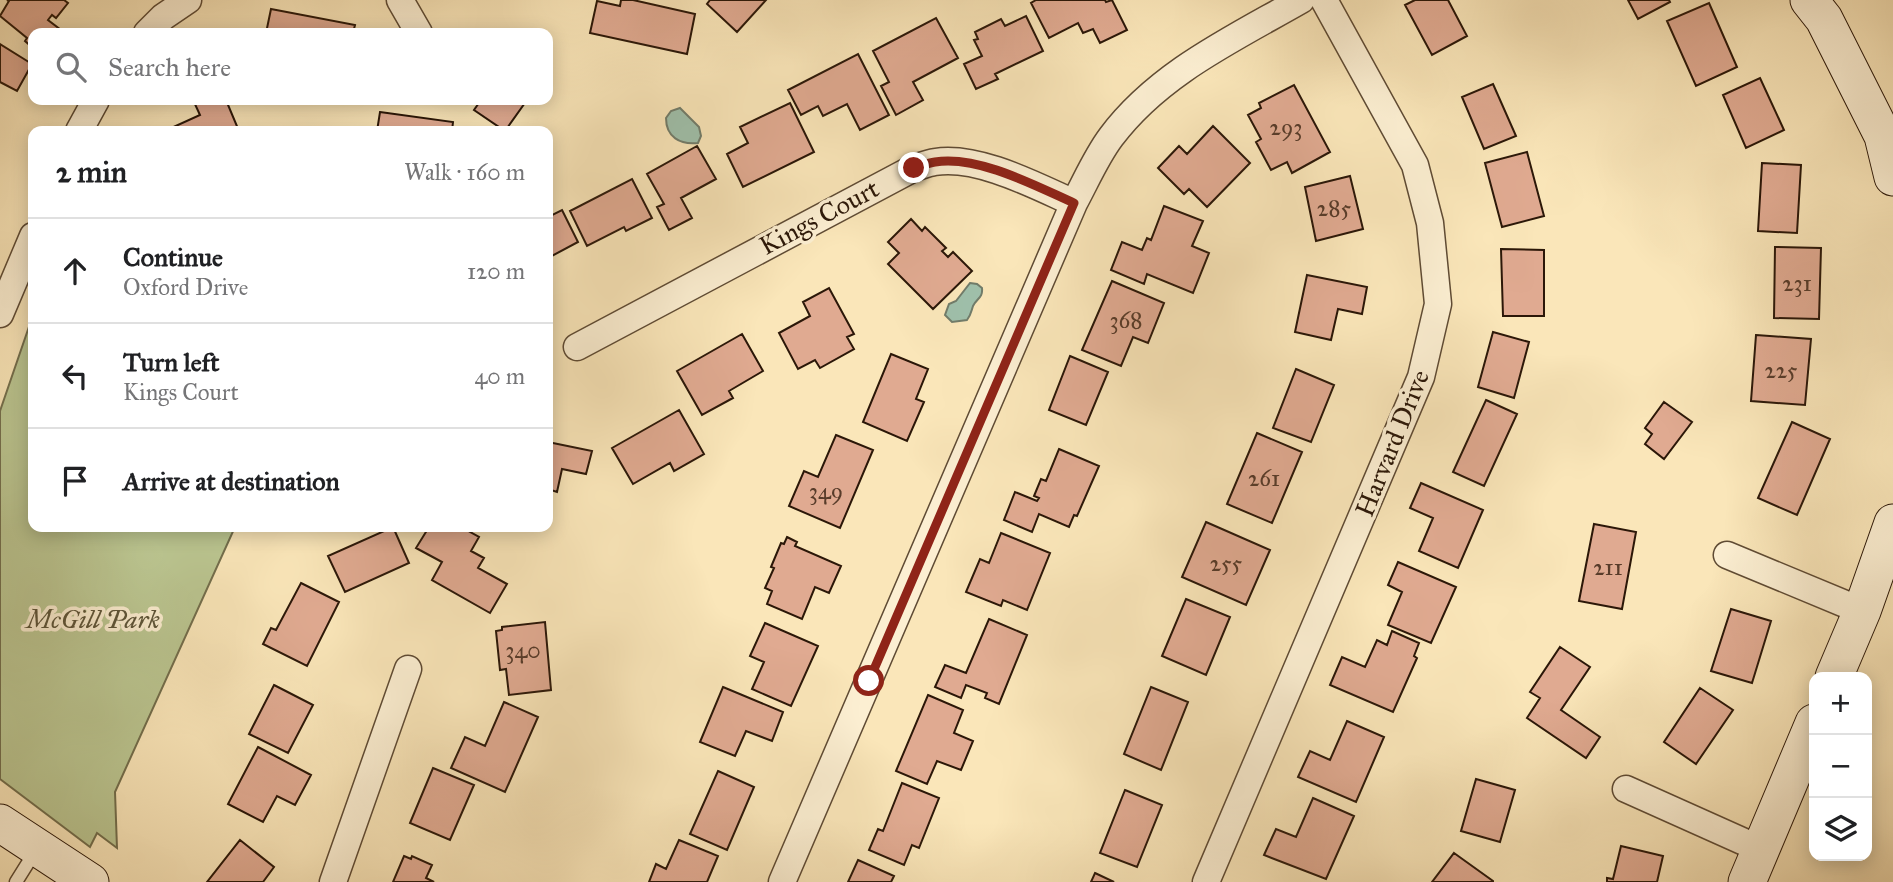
<!DOCTYPE html>
<meta charset="utf-8">
<style>
:root{--surface:#fff;--page:#f2f2f2;--text:#202124;--muted:#757577;--line:#e0e0e0}
body{margin:0;font-family:"IM FELL Great Primer",serif;background:var(--page);color:var(--text)}
.controls{position:absolute;right:21px;bottom:21px;display:grid;overflow:hidden;border-radius:14px;box-shadow:0 4px 18px #0003}
.controls button{width:63px;height:63px;display:grid;place-items:center;padding:0;border:0;border-bottom:2px solid var(--line);background:var(--surface);color:var(--text);font:35px sans-serif}
.stop{position:absolute;width:21px;height:21px;margin:-16px;border:5px solid #8f2418;border-radius:50%;background:#fff}
.stop.end{background:#8f2418;border-color:#fff;box-shadow:0 2px 7px #0008}
.list{margin:0;padding:0;list-style:none}
h2{display:flex;justify-content:space-between;align-items:center;height:91px;margin:0;padding:0 28px;font-size:30px}
h2 small{font-size:23px;font-weight:400;color:var(--muted)}
.list li{display:grid;grid-template-columns:46px 1fr auto;gap:21px;align-items:center;box-sizing:border-box;height:105px;padding:0 28px;border-top:2px solid var(--line)}
.list b{display:block;font-size:26px;white-space:nowrap}
.list p{margin:0;font-size:23px;white-space:nowrap;color:var(--muted)}
.list em{font-size:23px;font-style:normal;color:var(--muted)}
.icon{flex:none;width:38px;height:38px;fill:none;stroke:currentColor;stroke-width:2;stroke-linecap:round;stroke-linejoin:round}
.map{position:relative;flex:none;width:1893px;height:882px;overflow:hidden}
.search{position:absolute;background:var(--surface);box-shadow:0 4px 18px #0003;left:28px;top:28px;width:525px;height:77px;display:flex;align-items:center;gap:18px;box-sizing:border-box;padding:0 24px;border-radius:14px;color:var(--muted);font-size:26px}
.panel{position:absolute;background:var(--surface);box-shadow:0 4px 18px #0003;left:28px;top:126px;width:525px;height:406px;border-radius:14px}
.map>svg:first-child{display:block}
.green{fill:#bbc691;stroke:#736e4c;stroke-width:2}
.water{fill:#9fc0ab;stroke:#717c6a;stroke-width:2}
.building{fill:#e0aa91;stroke:#2b1708;stroke-width:2}
.lines{fill:none;stroke-linecap:round;stroke-linejoin:round}
.lane-casing{stroke:#5f4b34;stroke-width:15}
.street-casing{stroke:#5f4b34;stroke-width:29}
.secondary-casing{stroke:#2b1708;stroke-width:39}
.lane{stroke:#fcefd2;stroke-width:12}
.street{stroke:#fcefd2;stroke-width:26}
.secondary{stroke:#fcefd2;stroke-width:37}
.route{stroke:#8f2418;stroke-width:9}
.labels{text-anchor:middle;stroke-width:7;stroke-linejoin:round;paint-order:stroke}
.number-label{font-size:23px;fill:#583c2a}
.street-label{font-size:26px;fill:#2b1708;stroke:#fcefd2}
.park-label{font-size:26px;font-style:italic;fill:#5d5438;stroke:#fcefd2}
</style>
<div class="map">
<svg width="1893" height="882" viewBox="0 0 1893 882">
<rect width="100%" height="100%" fill="#fae6b9"/>
<filter id="stains"><feTurbulence type="fractalNoise" baseFrequency=".00286" numOctaves="4"/><feColorMatrix values="0 0 0 0 .2 0 0 0 0 .09 0 0 0 0 .02 0 0 0 .5 -.17"/></filter>
<radialGradient id="worn" r=".72"><stop offset=".6" stop-color="#630" stop-opacity="0"/><stop offset="1" stop-color="#630" stop-opacity=".3"/></radialGradient>
<path class="green" d="M33,315V527H235L115,792L117,848L97,833L90,847L0,779V411Z"/>
<path class="water" d="M680,108L699,127L701,136L698,143C680,145 666,137 666,118L671,111Z
M970,283L977,284L982,288C983,298 977,298 973,306C971,312 971,315 967,320L952,322L945,315L949,304L956,301Z"/>
<path class="building" d="M7,0H64L68,3L56,18L52,15L48,20L65,33H33V48L25,41L27,38L0,16L9,1Z
M621,0H633L695,14L687,54L590,33L597,1L620,6Z
M710,0H766L737,32L707,4Z
M1036,0H1105L1106,2L1112,0L1127,30L1100,43L1093,29L1083,33L1078,23L1049,38L1031,3Z
M1415,0H1448L1467,36L1432,55L1405,5Z
M1628,0H1669L1670,2L1638,19Z
M1709,3L1737,67L1696,86L1667,21Z
M271,9L355,25L353,33H266Z
M1026,16L1043,51L995,74L998,79L976,89L964,64L982,56L974,40L978,39L975,32L1001,19L1005,26Z
M936,18L958,58L913,82L923,100L896,115L881,86L889,82L873,51Z
M0,44L32,64L17,91L0,82Z
M858,54L889,115L860,130L847,104L823,116L818,106L801,115L788,90Z
M1760,78L1784,130L1746,148L1723,95Z
M1493,84L1516,136L1484,149L1462,97Z
M1294,85L1330,152L1292,173L1287,162L1271,170L1256,142L1261,139L1248,115L1261,108L1259,103Z
M199,100H226L239,131H170L169,129L200,115L194,102Z
M481,100H527L505,131L474,110Z
M790,103L814,152L743,187L727,154L748,143L740,127Z
M380,112L453,122L452,131H377Z
M1213,126L1250,163L1207,207L1189,189L1184,194L1158,168L1179,146L1187,154Z
M697,146L716,179L681,198L692,218L669,230L657,207L664,204L647,174Z
M1527,152L1544,216L1502,227L1485,163Z
M1762,163L1801,165L1797,233L1758,231Z
M1350,176L1363,229L1316,241L1305,187Z
M632,179L652,218L626,231L624,227L587,246L570,211Z
M1164,206L1203,221L1192,246L1209,253L1193,293L1147,274L1144,284L1111,270L1122,242L1142,250L1147,238L1151,240Z
M562,210L578,242L548,258V217Z
M911,219L922,231L925,227L946,248L942,251L948,257L953,252L972,271L933,309L888,264L899,253L888,242Z
M1775,247L1821,248L1819,319L1774,318Z
M1501,249L1544,250V316H1503Z
M1307,275L1367,287L1362,314L1338,309L1331,340L1295,332Z
M1112,281L1164,303L1148,343L1133,337L1121,366L1082,350Z
M829,288L854,334L847,337L854,349L820,368L815,360L798,369L779,333L810,316L803,302Z
M1493,332L1529,342L1514,398L1478,387Z
M742,334L763,371L729,391L733,398L702,415L677,371Z
M1756,335L1811,339L1805,405L1751,401Z
M891,354L928,369L916,399L924,402L907,441L863,422Z
M1070,356L1108,372L1086,425L1049,410Z
M1296,369L1334,385L1311,442L1273,428Z
M1486,400L1517,414L1484,486L1453,472Z
M1664,402L1692,422L1664,459L1645,444L1652,434L1645,428Z
M679,410L704,454L674,471L670,463L633,484L612,448Z
M1792,422L1830,439L1797,515L1758,498Z
M1257,433L1302,452L1272,523L1227,504Z
M836,435L873,450L840,528L789,506L804,471L818,477Z
M548,442L592,451L586,474L562,469L557,492L548,489Z
M1059,449L1099,466L1077,516L1074,515L1069,527L1039,514L1032,532L1004,520L1015,492L1037,501L1039,498L1034,496L1041,479L1046,481Z
M1421,483L1483,510L1458,568L1419,551L1433,518L1410,508Z
M1206,522L1270,550L1246,605L1182,577Z
M1594,524L1636,532L1622,609L1579,601Z
M393,527L409,563L345,592L328,556Z
M429,527H461L479,537L471,551L484,558L478,568L507,584L490,613L432,580L442,562L416,548Z
M1001,533L1050,553L1027,610L1003,600L1001,606L966,592L980,559L989,563Z
M787,537L797,542L795,546L841,566L829,593L815,587L802,619L767,604L772,591L765,588L774,568L771,567L781,543L784,544Z
M1398,562L1456,587L1431,643L1388,625L1402,592L1388,585Z
M301,583L339,602L307,666L263,644L271,628L276,630Z
M1186,599L1230,617L1206,675L1162,656Z
M1731,609L1771,621L1752,683L1711,671Z
M989,619L1027,635L999,704L985,698L987,693L966,685L961,698L935,687L945,665L966,673Z
M545,622L551,690L509,695L506,669L500,670L496,631L502,630V627Z
M765,623L818,646L791,706L752,689L764,662L750,656Z
M1392,631L1419,643L1414,656L1417,658L1393,712L1330,685L1342,657L1365,667L1377,640L1387,645Z
M1560,647L1590,667L1561,710L1600,737L1586,758L1527,718L1540,698L1530,692Z
M274,685L313,705L288,753L249,734Z
M723,687L783,712L772,741L746,731L735,756L700,742Z
M1151,687L1188,702L1161,770L1124,754Z
M1700,688L1733,710L1696,764L1664,742Z
M928,695L963,710L954,733L973,741L961,770L937,761L927,784L896,771Z
M504,702L538,717L505,792L451,768L465,737L485,746Z
M1347,721L1384,737L1356,802L1298,777L1310,751L1330,760Z
M258,747L311,775L295,805L277,796L263,822L228,804Z
M433,768L474,785L450,840L410,823Z
M718,771L754,787L727,850L690,834Z
M1476,779L1515,790L1500,842L1461,831Z
M902,783L939,798L919,848L912,845L904,865L869,850L878,829L883,831Z
M1125,790L1162,805L1137,867L1100,853Z
M1313,798L1354,816L1326,879L1264,855L1276,829L1296,837Z
M240,840L274,867L263,882H207Z
M679,840L718,856L707,882H649L656,864L666,869Z
M1621,846L1663,856L1657,882H1607V878L1613,879Z
M1454,853L1493,881V882H1432Z
M404,856L411,859L412,856L432,865L426,878L434,882H393Z
M858,860L894,876L891,882H848Z
M1095,873L1114,882H1091Z"/>
<g class="lines">
<g class="lane-casing">
<path id="lane" d="M16,882L36,850"/>
</g>
<g class="street-casing">
<path id="street" d="M400,0L419,33
M147,33L163,17L188,0
M79,131L96,100
M0,314L33,236
M577,347L914,168C921,166 928,163 935,162C978,155 1036,186 1074,203
M1727,555L1862,611
M1626,789L1760,849
M333,882L408,669
M782,882L1074,203C1086,181 1096,157 1111,137C1159,73 1233,39 1301,0
M1206,882L1421,377L1438,304L1430,223L1415,165L1324,0"/>
</g>
<g class="secondary-casing">
<path id="secondary" d="M1809,0L1824,19L1883,136L1893,177
M1834,677L1862,611L1893,523
M0,823L90,882
M1747,882L1814,723"/>
</g>
<use href="#lane" class="lane"/>
<use href="#street" class="street"/>
<use href="#secondary" class="secondary"/>
</g>
<g class="lines">
<path class="route" d="M869,681L1074,203C1036,186 978,155 935,162C928,163 921,166 914,168"/>
</g>
<g class="labels">
<g class="number-label">
<text x="1286" y="135">293</text>
<text x="1334" y="216">285</text>
<text x="1797" y="291">231</text>
<text x="1126" y="328">368</text>
<text x="1781" y="378">225</text>
<text x="1264" y="486">261</text>
<text x="826" y="499">349</text>
<text x="1226" y="571">255</text>
<text x="1608" y="575">211</text>
<text x="523" y="658">340</text>
</g>
<g class="street-label">
<text transform="translate(819 217) rotate(-28)" y="9">Kings Court</text>
<text transform="translate(1392 443) rotate(-68)" y="9">Harvard Drive</text>
</g>
<g class="park-label">
<text x="93" y="628">McGill Park</text>
</g>
</g>
<rect width="100%" height="100%" filter="url(#stains)"/>
<rect width="100%" height="100%" fill="url(#worn)"/>
</svg>
<div class="controls">
<button>+</button>
<button>−</button>
<button><svg class="icon" aria-label="layers" viewBox="0 0 24 24"><path d="M12 4l9 5-9 5-9-5zM3 14l9 5 9-5"/></svg></button>
</div>
<div class="stop" style="left:869px;top:681px"></div>
<div class="stop end" style="left:914px;top:168px"></div>
<div class="search"><svg class="icon" aria-label="search" viewBox="0 0 24 24"><circle cx="10" cy="10" r="6"/><path d="M15 15l6 6"/></svg>Search here</div>
<section class="panel">
<h2>2 min<small>Walk · 160 m</small></h2>
<ul class="list">
<li><svg class="icon" aria-label="ahead" viewBox="0 0 24 24"><path d="M12 20V5M6 11l6-6 6 6"/></svg><div><b>Continue</b><p>Oxford Drive</p></div><em>120 m</em></li>
<li><svg class="icon" aria-label="left" viewBox="0 0 24 24"><path d="M17 20v-9H6M10 6l-5 5 5 5"/></svg><div><b>Turn left</b><p>Kings Court</p></div><em>40 m</em></li>
<li><svg class="icon" aria-label="arrive" viewBox="0 0 24 24"><path d="M6 21V4h12l-3 4 3 4H6"/></svg><div><b>Arrive at destination</b></div></li>
</ul>
</section>
</div>
